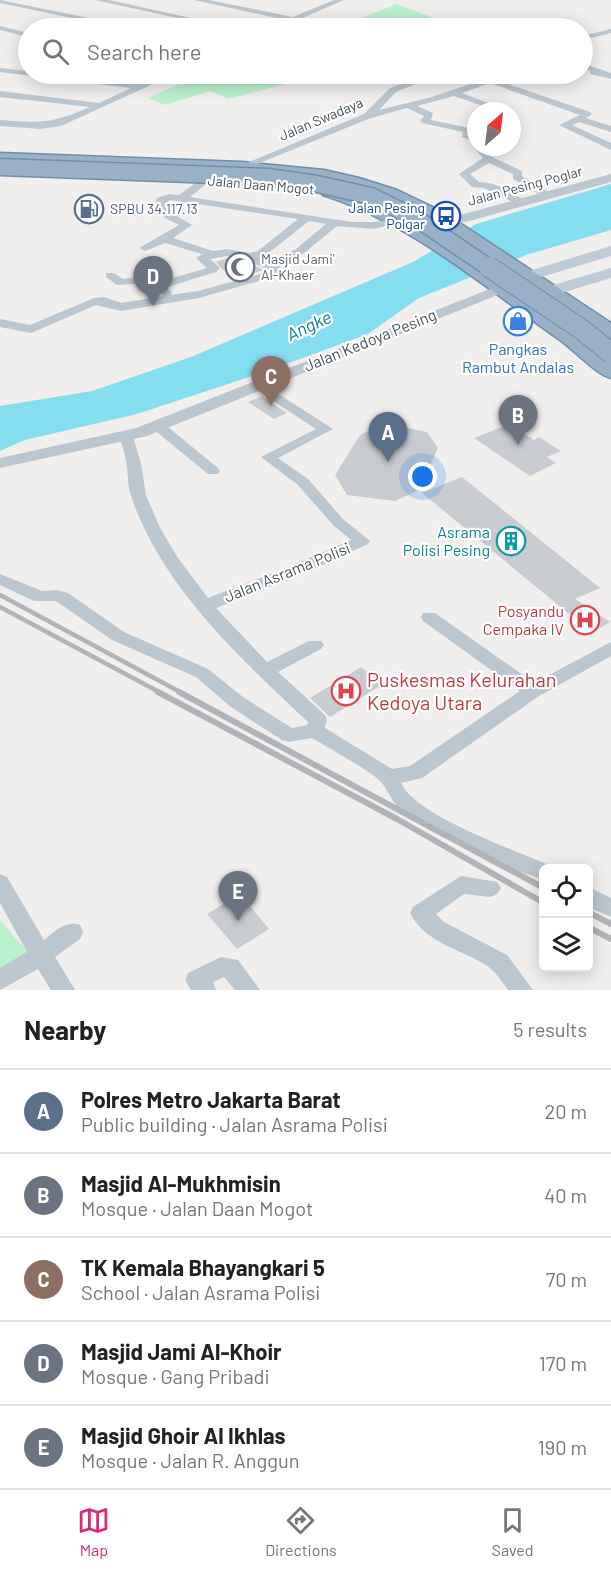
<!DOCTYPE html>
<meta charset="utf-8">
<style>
:root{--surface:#fff;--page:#f2f2f2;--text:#222;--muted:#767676;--line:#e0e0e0;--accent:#db2777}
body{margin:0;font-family:Barlow,sans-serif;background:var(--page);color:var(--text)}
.controls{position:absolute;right:18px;bottom:18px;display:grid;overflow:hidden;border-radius:9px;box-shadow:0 3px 15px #0003}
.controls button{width:54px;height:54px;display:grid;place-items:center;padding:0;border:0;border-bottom:2px solid var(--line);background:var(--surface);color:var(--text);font:30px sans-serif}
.compass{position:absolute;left:467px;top:102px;width:54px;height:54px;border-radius:50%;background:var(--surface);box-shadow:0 3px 15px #0003;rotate:28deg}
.you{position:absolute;left:423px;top:477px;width:21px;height:21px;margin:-15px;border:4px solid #fff;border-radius:50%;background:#1a73e8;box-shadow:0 0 0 9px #1a73e833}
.badge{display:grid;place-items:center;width:39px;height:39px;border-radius:50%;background:var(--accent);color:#fff;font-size:20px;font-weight:700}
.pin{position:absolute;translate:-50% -50px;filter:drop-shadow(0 2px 3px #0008)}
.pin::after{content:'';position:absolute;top:32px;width:21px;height:18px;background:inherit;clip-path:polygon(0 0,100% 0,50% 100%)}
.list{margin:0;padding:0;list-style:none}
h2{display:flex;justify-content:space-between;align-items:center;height:78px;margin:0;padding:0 24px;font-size:26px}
h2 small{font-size:20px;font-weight:400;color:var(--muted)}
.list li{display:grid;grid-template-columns:39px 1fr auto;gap:18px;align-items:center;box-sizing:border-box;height:84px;padding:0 24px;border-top:2px solid var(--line)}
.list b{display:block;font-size:22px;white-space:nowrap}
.list p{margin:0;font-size:20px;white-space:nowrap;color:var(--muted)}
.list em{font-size:20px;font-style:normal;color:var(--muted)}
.icon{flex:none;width:33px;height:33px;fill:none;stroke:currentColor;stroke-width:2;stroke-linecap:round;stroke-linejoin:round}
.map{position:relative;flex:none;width:611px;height:990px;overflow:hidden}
.search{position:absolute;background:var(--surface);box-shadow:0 3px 15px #0003;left:18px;right:18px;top:18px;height:66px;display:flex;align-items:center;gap:15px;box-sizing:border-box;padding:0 21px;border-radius:33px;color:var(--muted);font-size:22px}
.sheet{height:498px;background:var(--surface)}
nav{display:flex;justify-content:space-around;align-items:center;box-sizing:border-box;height:84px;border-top:2px solid var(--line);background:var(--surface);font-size:16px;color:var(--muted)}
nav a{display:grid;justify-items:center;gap:3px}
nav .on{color:var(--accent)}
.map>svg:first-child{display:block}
.green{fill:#baf1cd}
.water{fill:#85def0}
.building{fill:#c8ccd1}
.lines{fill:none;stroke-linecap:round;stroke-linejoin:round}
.trunk-casing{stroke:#6f8eab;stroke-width:3}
.minor{fill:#bbc6ce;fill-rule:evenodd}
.tertiary{fill:#bbc6ce;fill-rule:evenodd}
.secondary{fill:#becad6;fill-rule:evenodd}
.trunk{fill:#98b1c6;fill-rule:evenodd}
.rail-far1{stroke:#b0b4b9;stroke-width:4.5}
.rail{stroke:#b0b4b9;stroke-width:6}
.trunk-bridge-far1-casing{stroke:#6f8eab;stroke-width:19;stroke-linecap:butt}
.trunk-bridge-casing{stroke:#6f8eab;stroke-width:22;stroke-linecap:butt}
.trunk-bridge-far1{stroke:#98b1c6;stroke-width:16}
.trunk-bridge{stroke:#98b1c6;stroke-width:20}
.labels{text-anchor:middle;stroke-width:4.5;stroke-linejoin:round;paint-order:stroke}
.far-street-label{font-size:14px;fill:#45535c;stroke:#fff}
.far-transit-label{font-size:14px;fill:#164399;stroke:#fff;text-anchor:end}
.far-service-label{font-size:14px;fill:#4e5e75;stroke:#fff;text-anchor:start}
.far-worship-label{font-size:14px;fill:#5b616d;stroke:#fff;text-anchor:start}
.street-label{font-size:16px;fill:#45535c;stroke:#fff}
.shop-label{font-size:16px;fill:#366cbe;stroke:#fff}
.culture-label{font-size:16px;fill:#0d838f;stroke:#fff;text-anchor:end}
.health-label{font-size:16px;fill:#be3a42;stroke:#fff;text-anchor:end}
.water-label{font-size:18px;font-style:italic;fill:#088097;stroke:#fff}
.near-health-label{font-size:20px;fill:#be3a42;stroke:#fff;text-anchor:start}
</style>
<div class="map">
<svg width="611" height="990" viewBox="0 0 611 990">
<rect width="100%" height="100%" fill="#f1eeee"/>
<path class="green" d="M397,4L459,28H287L306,20L348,23Z
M190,74H323L228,99L211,91L165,105L148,98L195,77Z
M0,920L30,955L0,976Z"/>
<path class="water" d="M611,184V230L526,255L419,298L368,334L270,370L137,414L25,440L0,451V406L92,391L191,357L413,262L476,224Z"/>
<path class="building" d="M227,258L244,261L264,270L237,278L222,269L216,262Z
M262,396L263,397L287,413L274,419L248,402Z
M385,423L427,432L438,448L419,490L395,501L347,495L335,475L360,435Z
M509,424L534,440L539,437L561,451L547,457L556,463L530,476L474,438Z
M462,477L600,588L575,599L610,622L595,631L568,613L422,493Z
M361,667L383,684L330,717L310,698Z
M240,894L269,929L237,949L207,914Z"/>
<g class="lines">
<g class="trunk-casing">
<path id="trunk" d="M0,153L242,162L324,170L359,178L397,190L443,212L611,323V338L604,336L431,220L385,196L349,185L324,180L242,172L0,163Z
M329,187L362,197L416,224L602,352L611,360V378C597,375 574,350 560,340C484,287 413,224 323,195L321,192L323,189Z"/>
</g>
<path class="minor" d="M0,0L128,26L132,28H120L0,3Z
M95,0H109L236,28H224Z
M194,0H209L293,17L334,0H344L279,28H270L286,20Z
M0,26L28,33V37L0,30Z
M611,29V33L582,40V36Z
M582,63L611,73V79L590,74V71L582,68Z
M0,68L28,71V74H50L140,84L165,74H175L61,126L40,129L0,126V120C43,123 50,124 90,107L0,97V91L99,103L131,88L0,72Z
M429,74H440L396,92L379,110L432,97L482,80L468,74H479L590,112L592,114L586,118L611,126V132L579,122L572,125L611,143V150L559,125L580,115L490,83L462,93L509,111H497L454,96L417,106L433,113L431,120L474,129L476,131L472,134L476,136V142L462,137L463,132L422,123L420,121L424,116L407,108L371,118L245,169L237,167L364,114L390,88Z
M476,145V147H484L492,157L522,171V176L553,195L544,197L513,179V174L489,163L470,174L479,182C496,182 511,192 527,201V205H519L484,188L472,187L459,174L483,158L474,147Z
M202,178L211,180L190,197L352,222H374L400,218L405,221L374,229L337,226L304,253L279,266L297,275V279L293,280L280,275L199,298L121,311L96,305L31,333L0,327V319L30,325L94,298L104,297L121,303L164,296L148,283L117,285L106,277V273H114L123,279L145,276L162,281L207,268L196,258L202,254L165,243L145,251L139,248L179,225L165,218L155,204L157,198L169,194L179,195ZM170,200L298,219L258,251L249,253L227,249L213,251L173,238L192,225L175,215L165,204ZM309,221L326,224L296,249L270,262L260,257L266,255ZM227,256L245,259L271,271L198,291L170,295L172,293L167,287L216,272L220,268L210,259Z
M269,388L333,429L278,458L308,479L343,519L370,541L368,544L296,577L216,608L267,662L309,641H321L324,645L321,649L278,672L325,715L327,720L325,728L392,769L410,766L520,691L423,621L421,617L423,613H435L534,683L611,642V656L539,696L422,778L401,783C417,817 516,850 551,866L553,868H544V880C505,867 434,837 403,812C393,803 389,793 382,783C376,774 325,746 312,738L289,742L282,740L231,707L196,677L112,640L56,601H34L0,585V574L42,591L57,590L68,593L124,632L208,669L243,697L292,728L307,725L308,722C239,657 162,587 131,496C128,487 128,477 127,468C126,457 123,447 119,437L126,433L133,437L141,463L146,495L160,528L178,558L208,598L284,569L351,540L333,525L298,485L261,457L316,429L264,395L262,392L264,389Z
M158,422L163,423L218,468L220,471L218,474H208L153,429L151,426Z
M0,874L7,877L44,940C55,932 65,920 80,925L83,932L80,939L55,957L75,990H51L38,969L0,990V968L27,952L0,903Z
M461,876L497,882L501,888L497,894L490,897L464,894L436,914L444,922L507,955L533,990H508C503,983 497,974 490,968C464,949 426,945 410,913L413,907Z
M588,887L611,898V917L588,907Z
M221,957L238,960L260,990H235L224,977L213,982L216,990H191L185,980L188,973Z"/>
<path class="tertiary" d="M611,174V182L447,227L441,223L442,220Z
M500,285L507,289L505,292L147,436L0,468V458L136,428Z"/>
<path class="secondary" d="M611,246V256L528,281L520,276L522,273Z
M611,268V278L532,302L524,297L526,293Z"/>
<use href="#trunk" class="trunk"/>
<path class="rail-far1" d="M0,595L182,693
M0,607L161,693"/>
<path class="rail" d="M158,692L397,819L544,903
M179,692L544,888
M588,912L611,924
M588,927L611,939"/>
<g class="trunk-bridge-far1-casing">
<path id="trunk-bridge-far1" d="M0,167L268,177L317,184L371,196L416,218L491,269"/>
</g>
<g class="trunk-bridge-casing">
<path id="trunk-bridge" d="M489,267L581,329L611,353"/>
</g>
<use href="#trunk-bridge-far1" class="trunk-bridge-far1"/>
<use href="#trunk-bridge" class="trunk-bridge"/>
</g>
<defs>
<g id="fuel-ring" transform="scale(1.5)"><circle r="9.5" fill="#fff" stroke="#5c6f8a" stroke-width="1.5"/><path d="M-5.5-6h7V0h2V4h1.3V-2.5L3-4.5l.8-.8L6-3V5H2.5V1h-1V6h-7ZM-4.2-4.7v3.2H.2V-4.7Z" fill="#5c6f8a"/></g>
<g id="bus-ring" transform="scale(1.5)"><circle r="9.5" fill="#fff" stroke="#1a4fb4" stroke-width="1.5"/><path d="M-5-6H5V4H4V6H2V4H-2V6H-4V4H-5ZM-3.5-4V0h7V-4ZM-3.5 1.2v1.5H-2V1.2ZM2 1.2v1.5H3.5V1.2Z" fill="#1a4fb4"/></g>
<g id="mosque-ring" transform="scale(1.5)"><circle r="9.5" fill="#fff" stroke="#6b7280" stroke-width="1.5"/><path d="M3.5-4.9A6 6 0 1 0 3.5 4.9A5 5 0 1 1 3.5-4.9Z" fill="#6b7280"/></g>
<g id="shop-ring" transform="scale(1.5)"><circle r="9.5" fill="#fff" stroke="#3f7fe0" stroke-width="1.5"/><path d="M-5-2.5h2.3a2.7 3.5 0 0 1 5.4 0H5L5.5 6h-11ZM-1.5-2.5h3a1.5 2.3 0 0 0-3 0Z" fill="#3f7fe0"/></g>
<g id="building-ring" transform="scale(1.5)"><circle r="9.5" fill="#fff" stroke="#0f9aa8" stroke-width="1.5"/><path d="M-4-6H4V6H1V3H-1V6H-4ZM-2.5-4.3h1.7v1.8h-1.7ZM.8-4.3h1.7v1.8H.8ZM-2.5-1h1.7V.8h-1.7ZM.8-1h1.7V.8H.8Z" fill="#0f9aa8"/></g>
<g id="hospital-ring" transform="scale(1.5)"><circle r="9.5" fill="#fff" stroke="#e0444e" stroke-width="1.5"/><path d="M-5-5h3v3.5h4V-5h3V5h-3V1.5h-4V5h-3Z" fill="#e0444e"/></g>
</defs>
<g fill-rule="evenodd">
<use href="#fuel-ring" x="89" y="209"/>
<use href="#bus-ring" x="446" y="216"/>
<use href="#mosque-ring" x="240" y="267"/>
<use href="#shop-ring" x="518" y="321"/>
<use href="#building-ring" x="511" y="541"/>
<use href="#hospital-ring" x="585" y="620"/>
<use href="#hospital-ring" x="346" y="691"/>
</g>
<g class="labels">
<g class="far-street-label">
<text transform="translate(321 119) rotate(-23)" y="5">Jalan Swadaya</text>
<text transform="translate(261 185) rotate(5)" y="5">Jalan Daan Mogot</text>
<text transform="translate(525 186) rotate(-15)" y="5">Jalan Pesing Poglar</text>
</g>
<g class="far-transit-label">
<text x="425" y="213">Jalan Pesing<tspan x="425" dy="16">Polgar</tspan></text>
</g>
<g class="far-service-label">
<text x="110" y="214">SPBU 34.117.13</text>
</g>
<g class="far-worship-label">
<text x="261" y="264">Masjid Jami'<tspan x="261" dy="16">Al-Khaer</tspan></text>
</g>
<g class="street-label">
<text transform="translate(370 340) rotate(-22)" y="6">Jalan Kedoya Pesing</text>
<text transform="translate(287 572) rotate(-22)" y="6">Jalan Asrama Polisi</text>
</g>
<g class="shop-label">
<text x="518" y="355">Pangkas<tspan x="518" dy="18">Rambut Andalas</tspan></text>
</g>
<g class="culture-label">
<text x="490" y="538">Asrama<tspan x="490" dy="18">Polisi Pesing</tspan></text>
</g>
<g class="health-label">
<text x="564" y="617">Posyandu<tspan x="564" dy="18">Cempaka IV</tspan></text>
</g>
<g class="water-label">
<text transform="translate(309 326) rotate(-25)" y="6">Angke</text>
</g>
<g class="near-health-label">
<text x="367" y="687">Puskesmas Kelurahan<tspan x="367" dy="23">Kedoya Utara</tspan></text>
</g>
</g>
</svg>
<div class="controls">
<button><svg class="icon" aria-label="locate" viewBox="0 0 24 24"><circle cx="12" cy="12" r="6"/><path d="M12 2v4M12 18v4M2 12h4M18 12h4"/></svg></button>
<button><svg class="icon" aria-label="layers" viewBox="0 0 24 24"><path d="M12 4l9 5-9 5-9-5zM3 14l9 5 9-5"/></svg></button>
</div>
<svg class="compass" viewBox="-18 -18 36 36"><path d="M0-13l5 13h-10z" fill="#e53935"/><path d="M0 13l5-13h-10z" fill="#767676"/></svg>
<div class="you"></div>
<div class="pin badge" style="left:388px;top:462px;background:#5c6f8a">A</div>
<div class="pin badge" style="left:518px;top:445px;background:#6b7280">B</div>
<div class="pin badge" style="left:271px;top:406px;background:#8d6e63">C</div>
<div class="pin badge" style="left:153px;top:306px;background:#6b7280">D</div>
<div class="pin badge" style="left:238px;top:921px;background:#6b7280">E</div>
<div class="search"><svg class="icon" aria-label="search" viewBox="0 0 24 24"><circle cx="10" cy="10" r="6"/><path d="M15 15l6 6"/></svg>Search here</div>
</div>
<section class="sheet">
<h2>Nearby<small>5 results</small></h2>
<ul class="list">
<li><span class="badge" style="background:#5c6f8a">A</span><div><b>Polres Metro Jakarta Barat</b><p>Public building · Jalan Asrama Polisi</p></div><em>20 m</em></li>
<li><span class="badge" style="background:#6b7280">B</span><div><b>Masjid Al-Mukhmisin</b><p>Mosque · Jalan Daan Mogot</p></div><em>40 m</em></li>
<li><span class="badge" style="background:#8d6e63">C</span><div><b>TK Kemala Bhayangkari 5</b><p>School · Jalan Asrama Polisi</p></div><em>70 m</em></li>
<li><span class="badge" style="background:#6b7280">D</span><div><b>Masjid Jami Al-Khoir</b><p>Mosque · Gang Pribadi</p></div><em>170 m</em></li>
<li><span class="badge" style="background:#6b7280">E</span><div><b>Masjid Ghoir Al Ikhlas</b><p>Mosque · Jalan R. Anggun</p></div><em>190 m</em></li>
</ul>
</section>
<nav>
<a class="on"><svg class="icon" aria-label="map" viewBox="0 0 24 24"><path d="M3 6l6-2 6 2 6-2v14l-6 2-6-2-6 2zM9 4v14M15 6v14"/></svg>Map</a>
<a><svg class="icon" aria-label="directions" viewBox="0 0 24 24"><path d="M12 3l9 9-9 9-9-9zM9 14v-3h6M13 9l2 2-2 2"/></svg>Directions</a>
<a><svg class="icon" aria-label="saved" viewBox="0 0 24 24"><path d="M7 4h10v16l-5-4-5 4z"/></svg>Saved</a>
</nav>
